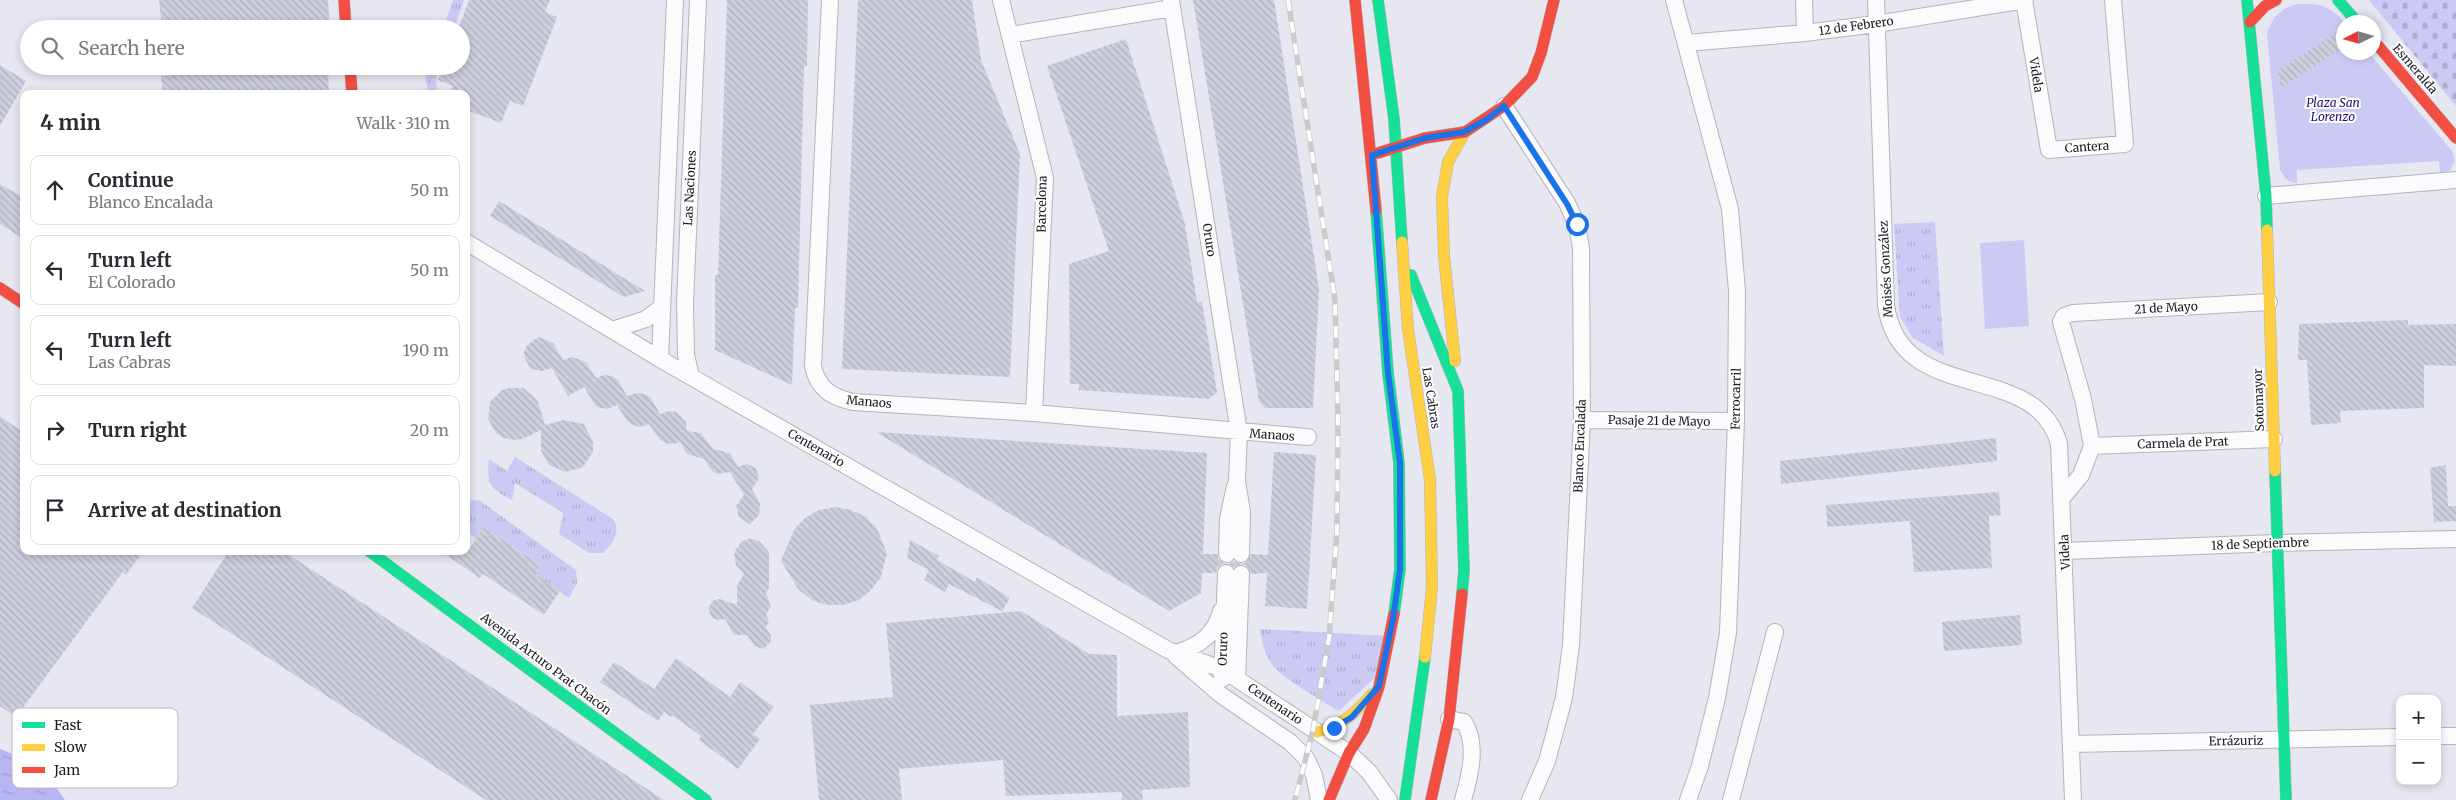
<!DOCTYPE html>
<meta charset="utf-8">
<style>
:root{--surface:#fff;--page:#f2f2f3;--text:#2b2b33;--muted:#7c7c81;--line:#e1e1e2}
body{margin:0;font-family:Merriweather,serif;background:var(--page);color:var(--text)}
.controls{position:absolute;right:15px;bottom:15px;display:grid;overflow:hidden;border-radius:10px;box-shadow:0 2px 8px #0003}
.controls button{width:45px;height:45px;display:grid;place-items:center;padding:0;border:0;border-bottom:1px solid var(--line);background:var(--surface);color:var(--text);font:25px sans-serif}
.compass{position:absolute;left:2336px;top:15px;width:45px;height:45px;border-radius:50%;background:var(--surface);box-shadow:0 2px 8px #0003;rotate:265deg}
.stop{position:absolute;width:15px;height:15px;margin:-11px;border:4px solid #1a73e8;border-radius:50%;background:#fff}
.stop.end{background:#1a73e8;border-color:#fff;box-shadow:0 1px 5px #0008}
.list{margin:0;padding:0;list-style:none}
h2{display:flex;justify-content:space-between;align-items:center;height:65px;margin:0;padding:0 20px;font-size:21px}
h2 small{font-size:16px;font-weight:400;color:var(--muted)}
.list li{display:grid;grid-template-columns:32px 1fr auto;gap:15px;align-items:center;box-sizing:border-box;height:70px;margin:0 10px 10px;padding:0 10px;border:1px solid var(--line);border-radius:10px}
.list b{display:block;font-size:19px;white-space:nowrap}
.list p{margin:0;font-size:16px;white-space:nowrap;color:var(--muted)}
.list em{font-size:16px;font-style:normal;color:var(--muted)}
.icon{flex:none;width:28px;height:28px;fill:none;stroke:currentColor;stroke-width:2;stroke-linecap:round;stroke-linejoin:round}
.map{position:relative;flex:none;width:2456px;height:800px;overflow:hidden}
.search{position:absolute;background:var(--surface);box-shadow:0 2px 8px #0003;left:20px;top:20px;width:450px;height:55px;display:flex;align-items:center;gap:12px;box-sizing:border-box;padding:0 18px;border-radius:28px;color:var(--muted);font-size:19px}
.panel{position:absolute;background:var(--surface);box-shadow:0 2px 8px #0003;left:20px;top:90px;width:450px;height:465px;border-radius:10px}
.map>svg:first-child{display:block}
.grass{fill:url(#grass-tufts)}
.cemetery{fill:url(#cemetery-stones)}
.park{fill:#cacaf4}
.water{fill:url(#water-ripples)}
.building{fill:url(#building-back-hatch)}
.lines{fill:none;stroke-linecap:round;stroke-linejoin:round}
.street-casing{stroke:#b4b4bc;stroke-width:18}
.fast-casing{stroke:#b4b4bc;stroke-width:12}
.slow-casing{stroke:#b4b4bc;stroke-width:12}
.jam-casing{stroke:#b4b4bc;stroke-width:12}
.street{stroke:#fbfbfd;stroke-width:16}
.fast{stroke:#16e098;stroke-width:11}
.slow{stroke:#ffcf43;stroke-width:11}
.jam{stroke:#f24e42;stroke-width:11}
.rail-casing{stroke:#cbcbce;stroke-width:5.5}
.rail{stroke:#fff;stroke-width:4;stroke-dasharray:11;stroke-linecap:butt}
.route{stroke:#1a73e8;stroke-width:6}
.labels{text-anchor:middle;stroke-width:4;stroke-linejoin:round;paint-order:stroke}
.street-label{font-size:12px;fill:#1c1c22;stroke:#fff}
.park-label{font-size:12px;font-style:italic;fill:#280c6f;stroke:#fff}
.key{fill:#fff;stroke:#bbbbbd;stroke-width:1}
.key-label{font-size:14px;fill:#1c1c22}
</style>
<div class="map">
<svg width="2456" height="800" viewBox="0 0 2456 800">
<defs>
<pattern id="grass-tufts" width="24" height="20" patternUnits="userSpaceOnUse" patternTransform="scale(1.25)"><rect width="24" height="20" fill="#cacaf4"/><path d="M3 7l-1-3M5 7V3M7 7l1-3M15 17l-1-3M17 17v-4M19 17l1-3" fill="none" stroke="#adadd1"/></pattern>
<pattern id="cemetery-stones" width="16" height="16" patternUnits="userSpaceOnUse" patternTransform="scale(1.25)"><rect width="16" height="16" fill="#cacaf4"/><path d="M2 7V4a2 2 0 0 1 4 0v3zM10 15v-3a2 2 0 0 1 4 0v3z" fill="#adadd1"/></pattern>
<pattern id="water-ripples" width="26" height="14" patternUnits="userSpaceOnUse" patternTransform="scale(1.25)"><rect width="26" height="14" fill="#b7b5f3"/><path d="M2 4q2-2 4 0t4 0M15 11q2-2 4 0t4 0" fill="none" stroke="#9d9bd0"/></pattern>
<pattern id="building-back-hatch" width="6" height="6" patternUnits="userSpaceOnUse" patternTransform="scale(1.25)"><rect width="6" height="6" fill="#cecfdd"/><path d="M-1 5l2 2M0 0l6 6M5-1l2 2" fill="none" stroke="#b0b1bd"/></pattern>
</defs>
<rect width="100%" height="100%" fill="#e7e7f1"/>
<path class="grass" d="M453,0H464L454,29H443Z
M429,66H440L436,78L437,94H428L426,76Z
M1935,222L1944,356L1913,338L1900,317L1894,224Z
M515,457L613,519C622,531 612,544 603,553H589L559,534L563,513L515,483L512,500C491,489 486,485 489,459L507,471Z
M479,500L576,570L577,583L569,598L536,575L541,566L484,527L476,539L466,531V501Z
M1260,629L1392,636L1383,670L1339,711C1323,701 1281,678 1271,663C1264,652 1262,642 1260,629Z"/>
<path class="cemetery" d="M2369,0H2456V106Z"/>
<path class="park" d="M2297,4C2320,4 2328,4 2344,22V52L2369,53L2452,151L2455,160L2450,171L2440,174L2439,161L2297,170V183C2287,182 2285,179 2280,169L2267,34C2272,17 2280,9 2297,4Z
M2024,240L2029,326L1985,329L1980,243Z"/>
<path class="water" d="M0,749C19,755 25,763 40,775C52,784 56,786 65,800H0Z"/>
<path class="building" d="M159,0H328L330,29H289V22L228,29H162Z
M469,0H550L545,12L557,17L523,106L510,101L501,123L466,110V94H450L453,86L438,80L443,66H461V29H458Z
M727,0H808L807,66H804L798,308H795L792,385L715,350V275H718Z
M858,0H972L981,60L1020,154L1010,377L842,369Z
M1193,0H1274L1319,289L1313,408H1265L1259,401Z
M2344,28V47L2281,88L2278,70Z
M1126,39L1185,224L1197,302H1202L1217,392L1209,399L1079,390V384H1070L1069,264L1109,251L1047,66Z
M0,65L26,81L0,126Z
M278,66H312V72L328,71L329,94H163L161,76Z
M0,184L24,198V239L0,224Z
M499,201L645,291L624,297L490,216Z
M2408,320V325L2456,324V366L2424,365V408L2340,411L2341,423L2311,425L2307,360H2298L2299,324Z
M539,337L553,343L563,360L572,357L586,362L596,378L604,375L612,376L618,380L627,396L637,393L645,394L651,398L660,414L669,411L676,412L686,422L687,431L701,433L713,449L730,453L738,467L746,464L756,468L759,478L752,489L760,504L759,515L750,524L739,517L736,506L744,495L730,472L717,474L712,471L704,459L687,454L680,442L672,444L665,443L659,439L649,424L640,427L633,425L627,421L617,405L607,409L596,407L584,387L568,396L552,368L542,371L531,369L525,359L524,352L527,345Z
M510,388H523L533,396L538,402L545,425L563,420L584,424L593,442V452L583,467L566,472L549,465L541,451V430L522,439L513,440L504,438L496,433L488,419L490,402L502,390Z
M0,416L24,433V551H143L126,575L123,572L16,717L0,706Z
M876,432L1207,453L1203,554H1217L1218,559L1224,563L1218,567L1216,573H1202L1201,593L1169,611Z
M1996,438L1997,461L1781,484L1780,461Z
M1274,452L1316,455L1307,609L1265,606L1267,573L1251,574L1246,565L1241,564L1234,567L1229,564L1234,561L1240,564L1245,563L1251,554L1268,555Z
M2446,465L2448,506H2456V521L2434,522L2430,468Z
M1999,492L2001,515L1989,516L1992,568L1914,572L1910,521L1827,527L1826,505Z
M835,507L851,510L866,517L877,529L887,553L881,577L871,590L859,600L843,605H827L812,600L799,590L781,561L794,530L805,518L819,510Z
M484,527L541,566L536,575L560,591L544,615L483,574L480,578L440,551H468Z
M750,538L760,542L769,552V588L766,593L771,607L766,614L769,622L766,627L771,636V641L764,649L754,646L747,635H734L725,619L718,620L712,618L708,608L714,600L720,599L737,605V585L744,574L736,565L734,553L741,542Z
M910,540L939,556L937,560L975,582L977,577L1010,598L1002,611L949,584L945,592L924,580L929,570L907,558Z
M229,551H283L664,800H486L192,608Z
M1021,611L1089,654L1117,655V716L1188,712L1190,787L1142,790L1143,800H1122V792L1006,796L1003,760L899,769L902,800H819L810,705L893,697L886,623Z
M2020,615L2022,645L1944,651L1942,622Z
M676,658L730,697L740,682L774,707L753,734L760,739L738,769L699,740L701,736L672,715L671,717L664,712L658,721L600,682L614,662L654,689Z"/>
<g class="lines">
<g class="street-casing">
<path id="street" d="M830,0L813,366C818,389 831,397 853,402L1034,413L1308,437
M1001,0L1045,178L1034,413
M1171,0L1239,432L1237,481L1242,512L1241,554
M1674,0L1730,209L1737,291L1736,421L1728,633L1717,698L1700,766L1688,800
M1804,0L1805,33
M1876,0L1886,305C1900,408 2036,358 2059,444L2073,800
M2024,0L2049,150L2125,144L2113,0
M1010,35L1172,8
M1686,43L1805,33L1876,24L2025,0
M1504,106L1567,203L1577,225L1581,248L1582,420L1571,645L1564,698L1547,761L1530,800
M2266,196L2456,180
M466,242L660,359L1168,650L1222,669L1349,753L1369,772L1389,800
M612,330L646,319L662,307
M660,359L675,0
M691,376L686,355L685,303L698,0
M1582,420L1736,421
M2092,446L2274,439
M2062,498L2081,475L2092,446L2083,399L2061,322L2064,316L2073,313L2269,302
M2065,551L2277,543L2456,539
M1227,554L1228,519L1235,486
M1177,653C1200,645 1215,635 1221,611
M1176,656L1221,695L1290,742L1306,758L1314,775L1319,800
M1222,679L1226,573
M1237,679L1241,574
M1449,719L1464,722C1478,744 1470,776 1463,800
M2437,736H2456
M2071,744L2400,737
M1731,800L1775,632"/>
</g>
<g class="fast-casing">
<path id="fast" d="M1378,0L1394,119L1402,242
M2247,0L2266,196L2267,230
M2338,0L2357,22
M1376,210L1388,373L1399,463L1400,569L1394,614
M1411,275L1458,391L1464,571L1462,594
M2275,471L2286,800
M369,551L706,800
M1405,800L1425,657"/>
</g>
<g class="slow-casing">
<path id="slow" d="M2267,230L2275,471
M1402,242L1408,329L1430,480L1432,587L1425,657
M1455,361L1444,256L1442,197L1448,162L1465,132
M1317,732C1341,726 1356,713 1372,694"/>
</g>
<g class="jam-casing">
<path id="jam" d="M344,0L346,29
M1355,0L1376,210
M2250,22L2265,6L2276,0
M2374,41L2456,138
M350,66L352,94
M1378,153L1425,138L1465,132L1504,106L1532,77L1541,53L1554,0
M0,288L24,304
M1329,800L1349,753L1364,729L1379,687L1394,614
M1431,800L1449,719L1462,594"/>
</g>
<use href="#street" class="street"/>
<use href="#fast" class="fast"/>
<use href="#slow" class="slow"/>
<use href="#jam" class="jam"/>
<g class="rail-casing">
<path id="rail" d="M1288,0L1335,300L1338,420L1337,531L1329,638L1313,730L1295,800"/>
</g>
<use href="#rail" class="rail"/>
</g>
<g class="lines">
<path class="route" d="M1334,728L1352,717L1379,686L1393,619L1400,569V463L1388,373L1372,155L1425,138L1464,132L1486,120L1504,106L1567,204L1577,224"/>
</g>
<g class="labels">
<g class="street-label">
<text transform="translate(1856 26) rotate(-8)" y="4">12 de Febrero</text>
<text transform="translate(2415 69) rotate(49)" y="4">Esmeralda</text>
<text transform="translate(2036 75) rotate(81)" y="4">Videla</text>
<text transform="translate(2087 147) rotate(-4)" y="4">Cantera</text>
<text transform="translate(690 188) rotate(-87)" y="4">Las Naciones</text>
<text transform="translate(1042 204) rotate(-89)" y="4">Barcelona</text>
<text transform="translate(1209 240) rotate(81)" y="4">Oruro</text>
<text transform="translate(1886 269) rotate(-93)" y="4">Moisés González</text>
<text transform="translate(2166 308) rotate(-3)" y="4">21 de Mayo</text>
<text transform="translate(1431 398) rotate(81)" y="4">Las Cabras</text>
<text transform="translate(1736 399) rotate(-89)" y="4">Ferrocarril</text>
<text transform="translate(2259 400) rotate(-92)" y="4">Sotomayor</text>
<text transform="translate(869 402) rotate(5)" y="4">Manaos</text>
<text transform="translate(1659 421) rotate(1)" y="4">Pasaje 21 de Mayo</text>
<text transform="translate(1272 435) rotate(4)" y="4">Manaos</text>
<text transform="translate(2183 443) rotate(-2)" y="4">Carmela de Prat</text>
<text transform="translate(1580 446) rotate(-88)" y="4">Blanco Encalada</text>
<text transform="translate(816 448) rotate(30)" y="4">Centenario</text>
<text transform="translate(2260 544) rotate(-2)" y="4">18 de Septiembre</text>
<text transform="translate(2065 552) rotate(-93)" y="4">Videla</text>
<text transform="translate(1223 649) rotate(-88)" y="4">Oruro</text>
<text transform="translate(546 664) rotate(37)" y="4">Avenida Arturo Prat Chacón</text>
<text transform="translate(1275 704) rotate(34)" y="4">Centenario</text>
<text transform="translate(2236 741) rotate(-1)" y="4">Errázuriz</text>
</g>
<g class="park-label">
<text x="2333" y="107">Plaza San<tspan x="2333" dy="14">Lorenzo</tspan></text>
</g>
</g>
<rect x="12" y="708" width="166" height="80" rx="8" class="key"/>
<rect x="22" y="722" width="23" height="6" fill="#16e098"/>
<rect x="22" y="744" width="23" height="7" fill="#ffcf43"/>
<rect x="22" y="767" width="23" height="6" fill="#f24e42"/>
<g class="key-label">
<text x="54" y="730">Fast</text>
<text x="54" y="752">Slow</text>
<text x="54" y="775">Jam</text>
</g>
</svg>
<div class="controls">
<button>+</button>
<button>−</button>
</div>
<svg class="compass" viewBox="-18 -18 36 36"><path d="M0-13l5 13h-10z" fill="#e53935"/><path d="M0 13l5-13h-10z" fill="#7c7c81"/></svg>
<div class="stop" style="left:1577px;top:224px"></div>
<div class="stop end" style="left:1334px;top:728px"></div>
<div class="search"><svg class="icon" aria-label="search" viewBox="0 0 24 24"><circle cx="10" cy="10" r="6"/><path d="M15 15l6 6"/></svg>Search here</div>
<section class="panel">
<h2>4 min<small>Walk · 310 m</small></h2>
<ul class="list">
<li><svg class="icon" aria-label="ahead" viewBox="0 0 24 24"><path d="M12 20V5M6 11l6-6 6 6"/></svg><div><b>Continue</b><p>Blanco Encalada</p></div><em>50 m</em></li>
<li><svg class="icon" aria-label="left" viewBox="0 0 24 24"><path d="M17 20v-9H6M10 6l-5 5 5 5"/></svg><div><b>Turn left</b><p>El Colorado</p></div><em>50 m</em></li>
<li><svg class="icon" aria-label="left" viewBox="0 0 24 24"><path d="M17 20v-9H6M10 6l-5 5 5 5"/></svg><div><b>Turn left</b><p>Las Cabras</p></div><em>190 m</em></li>
<li><svg class="icon" aria-label="right" viewBox="0 0 24 24"><path d="M7 20v-9h11M14 6l5 5-5 5"/></svg><div><b>Turn right</b></div><em>20 m</em></li>
<li><svg class="icon" aria-label="arrive" viewBox="0 0 24 24"><path d="M6 21V4h12l-3 4 3 4H6"/></svg><div><b>Arrive at destination</b></div></li>
</ul>
</section>
</div>
